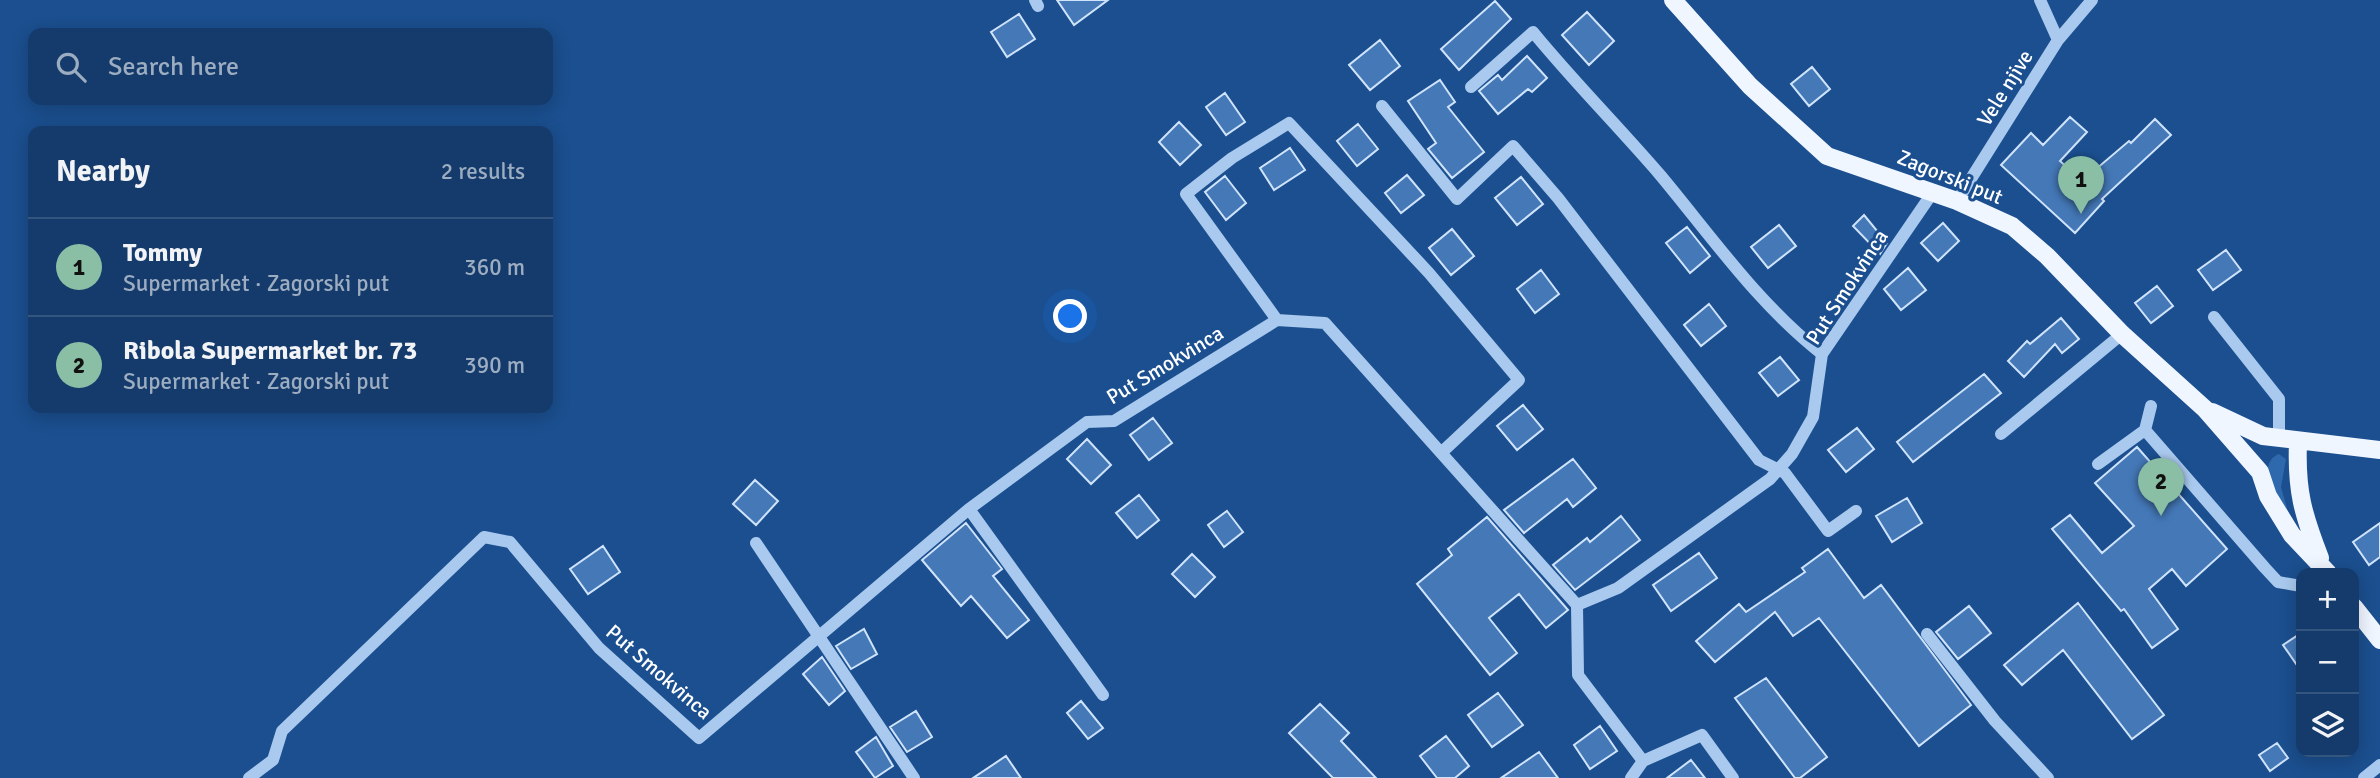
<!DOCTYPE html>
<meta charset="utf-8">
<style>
:root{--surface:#143b6b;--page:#214673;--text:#f1f3f6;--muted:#9dadc1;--line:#33557e;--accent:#8abfa5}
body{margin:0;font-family:Signika,sans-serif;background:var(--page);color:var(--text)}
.controls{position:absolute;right:21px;bottom:21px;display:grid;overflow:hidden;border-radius:14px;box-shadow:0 4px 18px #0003}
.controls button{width:63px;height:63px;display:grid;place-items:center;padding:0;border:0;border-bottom:2px solid var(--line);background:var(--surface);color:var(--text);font:35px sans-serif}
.you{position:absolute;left:1071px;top:317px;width:24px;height:24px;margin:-18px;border:5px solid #fff;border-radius:50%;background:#1a73e8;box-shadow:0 0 0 10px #1a73e833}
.badge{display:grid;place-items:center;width:46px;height:46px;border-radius:50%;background:var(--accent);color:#111;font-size:23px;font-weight:700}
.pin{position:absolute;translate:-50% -58px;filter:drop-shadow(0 2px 4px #0008)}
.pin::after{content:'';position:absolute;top:37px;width:24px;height:21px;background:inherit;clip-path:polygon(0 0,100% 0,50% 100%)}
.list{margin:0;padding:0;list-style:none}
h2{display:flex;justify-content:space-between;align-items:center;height:91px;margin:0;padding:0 28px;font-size:30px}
h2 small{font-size:23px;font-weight:400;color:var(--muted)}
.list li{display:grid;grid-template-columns:46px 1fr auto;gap:21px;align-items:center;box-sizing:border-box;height:98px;padding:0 28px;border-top:2px solid var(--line)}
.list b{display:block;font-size:26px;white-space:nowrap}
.list p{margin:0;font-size:23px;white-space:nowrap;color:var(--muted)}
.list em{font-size:23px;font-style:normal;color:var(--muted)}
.icon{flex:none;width:38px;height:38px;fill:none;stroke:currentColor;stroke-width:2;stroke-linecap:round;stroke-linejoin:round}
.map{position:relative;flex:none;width:2380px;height:778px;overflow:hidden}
.search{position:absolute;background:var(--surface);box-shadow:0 4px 18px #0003;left:28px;top:28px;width:525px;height:77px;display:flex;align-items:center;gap:18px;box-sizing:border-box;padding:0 24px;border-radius:14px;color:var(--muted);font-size:26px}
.panel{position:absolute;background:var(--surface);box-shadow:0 4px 18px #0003;left:28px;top:126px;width:525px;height:287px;border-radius:14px}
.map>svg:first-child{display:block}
.green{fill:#2e69ad}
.building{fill:#4478b7;stroke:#cfe3fa;stroke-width:2}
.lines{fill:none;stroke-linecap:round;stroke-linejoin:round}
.minor{stroke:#a9c9ee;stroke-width:12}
.major{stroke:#f0f6ff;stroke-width:18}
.labels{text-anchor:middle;stroke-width:6;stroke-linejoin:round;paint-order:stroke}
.street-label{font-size:21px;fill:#fff;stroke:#1b4f8f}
</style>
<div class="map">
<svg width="2380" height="778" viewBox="0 0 2380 778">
<rect width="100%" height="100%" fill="#1b4f8f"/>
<path class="green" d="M2279,454L2286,459L2281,487L2288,512C2275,502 2255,463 2279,454Z"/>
<path class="building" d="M1057,0H1108L1074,25Z
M1495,1L1511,19L1459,70L1441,49Z
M1587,12L1614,41L1589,65L1562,35Z
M1019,14L1035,39L1007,57L991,32Z
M1380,40L1400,66L1370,90L1349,65Z
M1527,56L1547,78L1532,92L1528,89L1498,114L1479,91L1498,75L1502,80Z
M1812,67L1830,89L1809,106L1791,84Z
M1440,80L1455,102L1448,107L1484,152L1452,178L1428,149L1436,143L1408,101Z
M1225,93L1245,122L1226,135L1206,107Z
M2070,117L2087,132L2060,161L2082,181L2129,141L2131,143L2155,119L2171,135L2102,199L2104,201L2075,233L2001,165L2031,133L2043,145Z
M1179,122L1201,145L1180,165L1159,142Z
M1358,124L1378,149L1357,166L1337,141Z
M1290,148L1305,170L1274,190L1260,168Z
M1407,175L1424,195L1401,213L1385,193Z
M1225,176L1246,203L1226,220L1205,192Z
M1521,177L1543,204L1517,225L1495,198Z
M1864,215L1887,243L1880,254L1853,226Z
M1943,223L1959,241L1938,261L1921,243Z
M1779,225L1796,246L1768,268L1751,247Z
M1687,227L1710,256L1690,273L1666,243Z
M1452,229L1474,256L1451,275L1429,248Z
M2226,250L2241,270L2213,290L2198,270Z
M1908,268L1926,290L1901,310L1884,289Z
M1541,270L1559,294L1535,313L1517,289Z
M2157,286L2173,306L2151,323L2135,303Z
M1709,304L1726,326L1701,346L1684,325Z
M2061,318L2079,339L2062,353L2055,344L2024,377L2008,361L2027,341L2030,344Z
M1780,357L1799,380L1778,396L1759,373Z
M1984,374L2001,393L1913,462L1897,442Z
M1523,405L1543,429L1517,450L1497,426Z
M1153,418L1172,443L1149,460L1130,435Z
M1857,428L1874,449L1846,472L1828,450Z
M1087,439L1111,465L1091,484L1067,459Z
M2137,447L2227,549L2186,586L2172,569L2149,589L2178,629L2152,648L2124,609L2121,611L2052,529L2070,515L2102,553L2134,526L2095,483Z
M1573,459L1596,488L1573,507L1567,499L1524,533L1504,510Z
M755,480L778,501L756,525L733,504Z
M1139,495L1159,520L1137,538L1116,513Z
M1907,498L1922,523L1892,542L1876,516Z
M1227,511L1243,532L1224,547L1208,525Z
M1621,516L1640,540L1575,590L1553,565L1587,538L1590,542Z
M1487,517L1568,610L1546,628L1519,594L1489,618L1517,653L1490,675L1417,584L1452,555L1448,549Z
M966,523L1002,569L993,576L1029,620L1007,638L971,596L961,606L922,560Z
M2380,523V557L2369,565L2353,542Z
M603,546L620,572L588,594L570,569Z
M1828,549L1864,598L1881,585L1971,705L1919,746L1819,618L1793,636L1775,612L1715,662L1696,641L1739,604L1746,612L1805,572L1802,568Z
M1699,553L1717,578L1671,611L1653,585Z
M1192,554L1215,577L1195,597L1172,574Z
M2078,603L2164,715L2132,739L2063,650L2022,685L2004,665Z
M1969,606L1991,633L1958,659L1936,632Z
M864,629L877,654L851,669L836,646Z
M2301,633V671L2283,645Z
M822,657L845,691L829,705L803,674Z
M1766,678L1827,757L1800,778H1795L1735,698Z
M1498,693L1523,725L1492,747L1468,715Z
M1081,701L1103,728L1088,739L1067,713Z
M1320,704L1349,733L1341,741L1376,778H1333L1289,733Z
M916,711L932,737L907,752L890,727Z
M1600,726L1617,751L1590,769L1574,745Z
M1446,736L1469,766L1455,778H1437L1420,756Z
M876,737L893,766L875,778L856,752Z
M2277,743L2288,758L2270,771L2259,755Z
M1539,752L1558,778H1501Z
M1006,756L1021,778H973Z
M1691,760L1705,778H1667Z"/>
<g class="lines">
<path class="minor" d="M1035,0L1038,6
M2040,0L2058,40
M1471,87L1533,32C1574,82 1619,127 1661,176C1711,236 1759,305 1822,354
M1382,106L1457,199L1513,146L1558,198L1759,460L1785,473L1828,531L1856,511
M1957,201L2058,40L2092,0
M2214,317L2279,399V438
M1277,320L1186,194L1232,158L1289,123L1429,273L1519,380L1441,453
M2145,430L2265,568L2278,582L2301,586
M2001,434L2122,334
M2098,464L2145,430L2151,406
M969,509L1103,695
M756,543L914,778
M1577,605L1618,588L1770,479L1792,454L1813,417L1822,354L1933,192
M1577,605L1578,675L1643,761L1631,778
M1927,634L1995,721L2048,778
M1643,761L1702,735L1733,778
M249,778L273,760L282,731L484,537L510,542L599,648L699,738L969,509L1087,422L1114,421L1277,320L1325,323L1577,605
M2364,778L2380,765"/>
<path class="major" d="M1673,0L1750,86L1827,156L1957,201L2012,226L2047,256L2122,334L2205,409L2260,472L2268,496L2292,535L2328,573
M2212,412L2263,436L2380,450
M2298,442C2296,491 2303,514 2320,558
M2354,607L2380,640"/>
</g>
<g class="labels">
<g class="street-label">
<text transform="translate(2005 88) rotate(-58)" y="7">Vele njive</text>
<text transform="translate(1950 177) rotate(22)" y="7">Zagorski put</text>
<text transform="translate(1847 287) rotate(-57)" y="7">Put Smokvinca</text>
<text transform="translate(1165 365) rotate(-31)" y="7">Put Smokvinca</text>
<text transform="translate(659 672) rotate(41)" y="7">Put Smokvinca</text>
</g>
</g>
</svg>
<div class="controls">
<button>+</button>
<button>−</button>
<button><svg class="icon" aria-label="layers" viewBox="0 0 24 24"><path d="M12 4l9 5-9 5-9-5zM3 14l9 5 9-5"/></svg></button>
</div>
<div class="you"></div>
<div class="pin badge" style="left:2081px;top:214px">1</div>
<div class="pin badge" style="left:2161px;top:516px">2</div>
<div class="search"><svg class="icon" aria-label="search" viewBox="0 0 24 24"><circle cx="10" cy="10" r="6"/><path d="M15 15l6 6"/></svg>Search here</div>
<section class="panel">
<h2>Nearby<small>2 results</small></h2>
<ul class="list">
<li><span class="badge">1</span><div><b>Tommy</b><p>Supermarket · Zagorski put</p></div><em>360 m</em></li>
<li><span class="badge">2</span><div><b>Ribola Supermarket br. 73</b><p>Supermarket · Zagorski put</p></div><em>390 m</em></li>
</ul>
</section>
</div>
